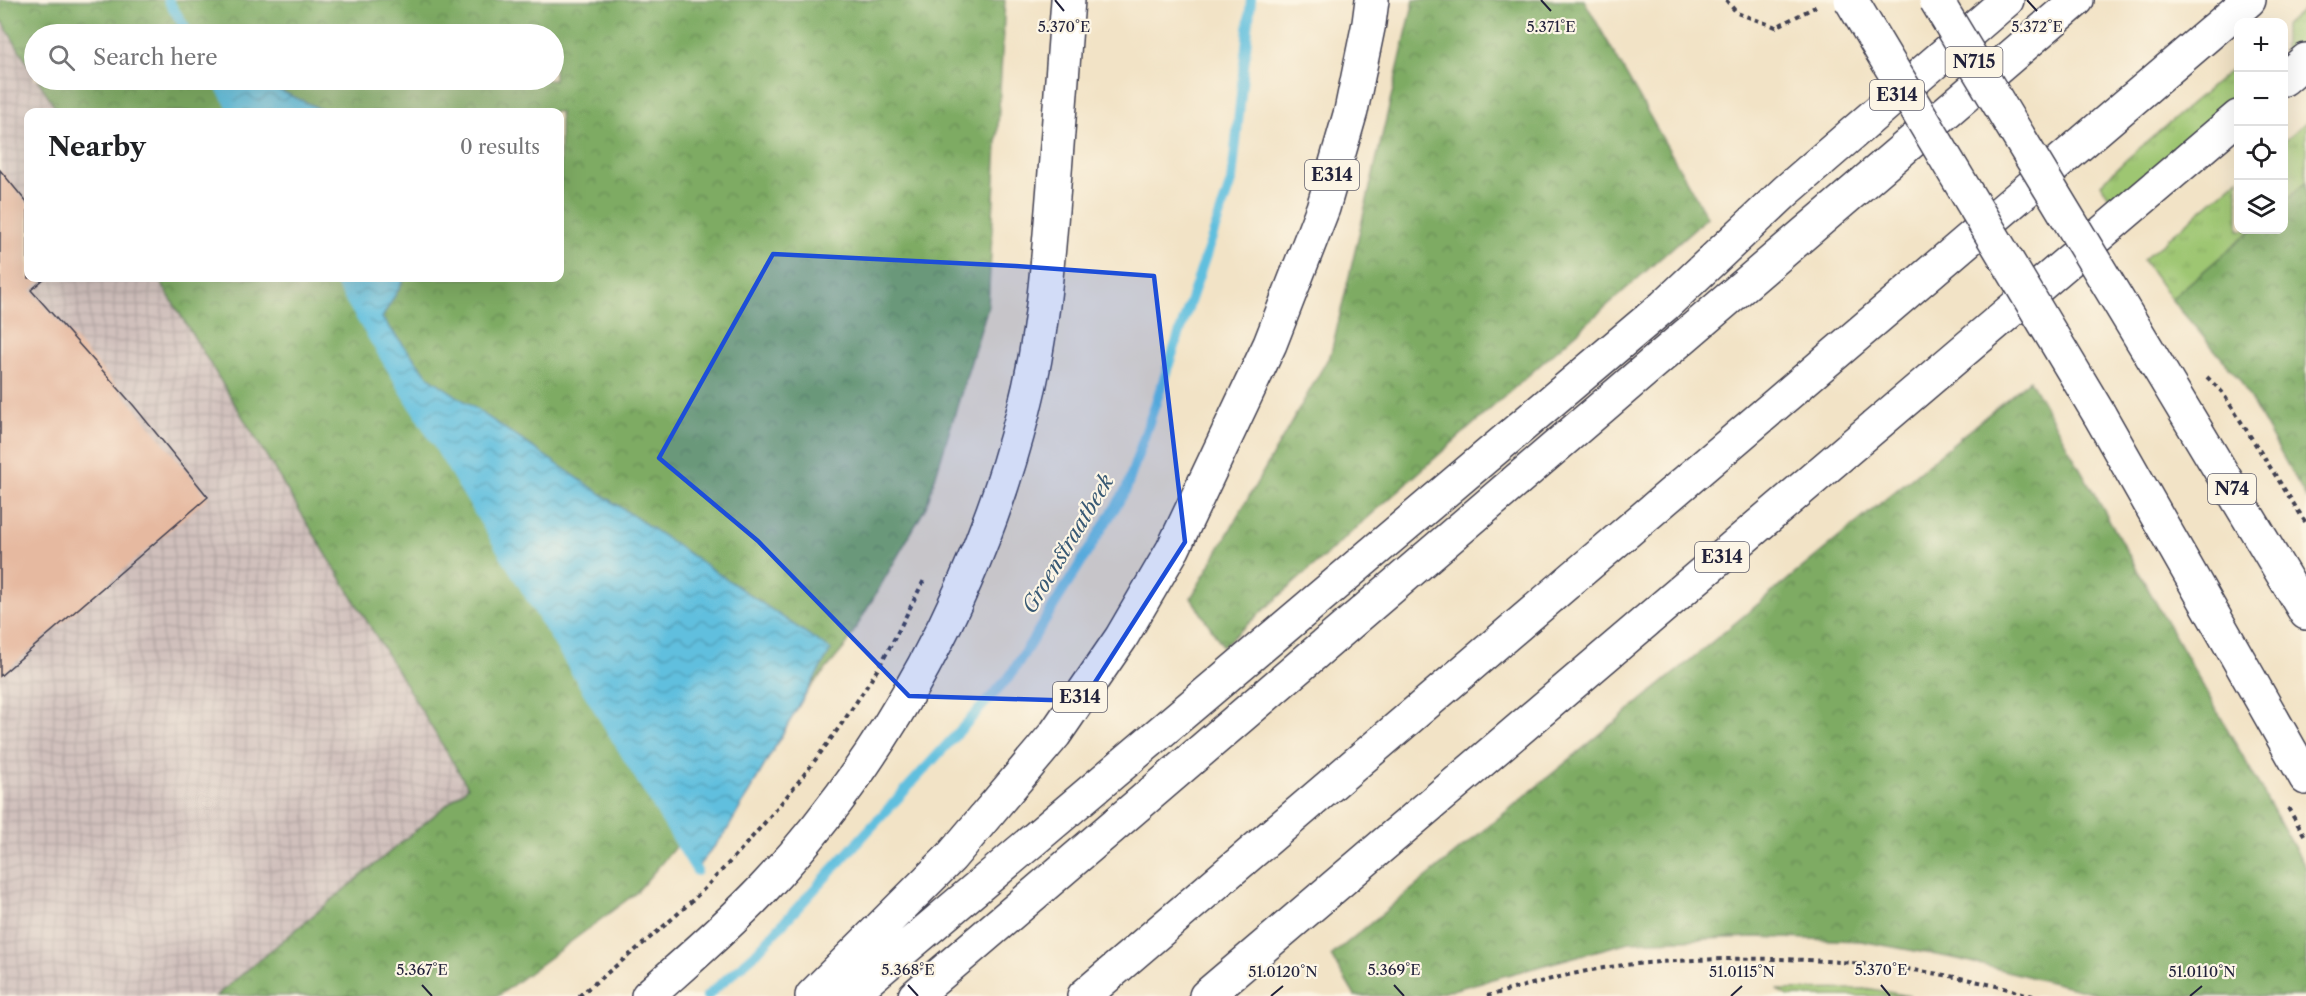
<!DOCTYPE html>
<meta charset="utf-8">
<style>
:root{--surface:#fff;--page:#f2f2f2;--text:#202124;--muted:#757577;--line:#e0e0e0}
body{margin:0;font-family:"Libre Caslon Text",serif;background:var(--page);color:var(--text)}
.controls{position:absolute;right:18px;top:18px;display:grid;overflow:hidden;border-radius:12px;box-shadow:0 6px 24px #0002}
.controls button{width:54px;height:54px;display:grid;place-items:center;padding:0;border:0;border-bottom:2px solid var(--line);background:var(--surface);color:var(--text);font:30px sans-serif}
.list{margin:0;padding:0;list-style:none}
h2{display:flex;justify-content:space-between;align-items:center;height:78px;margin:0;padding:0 24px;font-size:26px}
h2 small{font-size:20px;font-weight:400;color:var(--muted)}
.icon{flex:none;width:33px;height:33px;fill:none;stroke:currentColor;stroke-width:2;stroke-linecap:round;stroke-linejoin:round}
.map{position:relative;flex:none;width:2306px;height:996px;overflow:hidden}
.search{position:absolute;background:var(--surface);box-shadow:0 6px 24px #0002;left:24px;top:24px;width:540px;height:66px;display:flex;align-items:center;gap:15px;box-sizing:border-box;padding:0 21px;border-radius:33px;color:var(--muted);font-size:22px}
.panel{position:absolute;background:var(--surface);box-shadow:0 6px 24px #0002;left:24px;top:108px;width:540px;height:174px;border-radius:12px}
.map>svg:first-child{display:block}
.industrial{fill:url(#industrial-grid)}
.grass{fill:url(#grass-tufts);stroke:#607456;stroke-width:1.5}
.forest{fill:url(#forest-crowns);stroke:#506650;stroke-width:1.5}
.water{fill:url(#water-waves);stroke:#41708c;stroke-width:1.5}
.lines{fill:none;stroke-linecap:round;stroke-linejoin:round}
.stream{stroke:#60bfde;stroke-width:10}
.building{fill:#e6b9a0}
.minor-casing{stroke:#413f50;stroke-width:36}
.highway-casing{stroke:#413f50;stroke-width:36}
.path{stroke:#413f50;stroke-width:4;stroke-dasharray:4.5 4.5;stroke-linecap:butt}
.minor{stroke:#fff;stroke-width:33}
.highway{stroke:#fff;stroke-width:33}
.highway-bridge-casing{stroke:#413f50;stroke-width:36;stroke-linecap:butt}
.highway-bridge{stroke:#fff;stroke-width:33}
.marked{fill:#1d4ed8;fill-opacity:0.2;stroke:#1d4ed8;stroke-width:4.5;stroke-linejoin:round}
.ticks{fill:none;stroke:#22223b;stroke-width:2}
.labels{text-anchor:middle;stroke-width:4.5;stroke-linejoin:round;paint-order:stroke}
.shield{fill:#fcf5e5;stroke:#63616e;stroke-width:1.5}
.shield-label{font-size:18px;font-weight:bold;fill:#22223b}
.water-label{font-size:21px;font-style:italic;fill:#385974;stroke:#fcf5e5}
.ticks-label{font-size:15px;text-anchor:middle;fill:#22223b;stroke:#fcf5e5;stroke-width:4.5;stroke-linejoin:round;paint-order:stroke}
</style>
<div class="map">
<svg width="2306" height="996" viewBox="0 0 2306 996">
<defs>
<pattern id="industrial-grid" width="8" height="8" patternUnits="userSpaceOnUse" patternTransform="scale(1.5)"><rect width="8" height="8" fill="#d0c0bc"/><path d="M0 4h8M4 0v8" fill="none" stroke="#b2a5a2"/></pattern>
<pattern id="grass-tufts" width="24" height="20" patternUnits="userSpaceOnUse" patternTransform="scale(1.5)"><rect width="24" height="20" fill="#9ec672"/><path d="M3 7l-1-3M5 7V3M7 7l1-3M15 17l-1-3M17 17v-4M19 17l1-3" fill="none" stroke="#88aa64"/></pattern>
<pattern id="forest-crowns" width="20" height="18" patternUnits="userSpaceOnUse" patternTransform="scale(1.5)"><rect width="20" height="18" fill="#7eab64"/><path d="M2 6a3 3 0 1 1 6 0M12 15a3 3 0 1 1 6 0" fill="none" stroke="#678b54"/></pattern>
<pattern id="water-waves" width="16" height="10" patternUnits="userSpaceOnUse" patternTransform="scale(1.5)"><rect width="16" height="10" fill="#60bfde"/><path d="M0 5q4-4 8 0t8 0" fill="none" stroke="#4f9bb5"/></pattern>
</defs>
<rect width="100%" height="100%" fill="#fcf5e5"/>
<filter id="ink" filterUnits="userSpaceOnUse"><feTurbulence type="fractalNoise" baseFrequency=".0167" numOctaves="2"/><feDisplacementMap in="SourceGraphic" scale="12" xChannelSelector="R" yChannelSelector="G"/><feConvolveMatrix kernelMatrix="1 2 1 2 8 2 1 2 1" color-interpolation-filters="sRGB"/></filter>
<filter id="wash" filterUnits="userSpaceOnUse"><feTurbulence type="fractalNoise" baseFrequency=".008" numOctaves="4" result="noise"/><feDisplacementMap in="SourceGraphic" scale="24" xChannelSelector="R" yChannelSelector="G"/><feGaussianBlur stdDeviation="1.35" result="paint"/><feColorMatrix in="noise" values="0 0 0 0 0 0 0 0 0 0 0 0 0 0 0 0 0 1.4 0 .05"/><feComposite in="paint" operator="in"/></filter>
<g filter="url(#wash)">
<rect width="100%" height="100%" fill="#f2e3c6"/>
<path class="industrial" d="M0,18L34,74V80H38L58,112H28V278H158L468,787L216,996H0Z"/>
<path class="grass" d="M2306,7V38L2284,57V26Z
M2238,64V96L2113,204L2101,184L2128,158Z
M2306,122V182L2284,202V141Z
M2238,179V230H2252L2171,299L2143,260Z
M1871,989L1910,996H1789L1777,990Z"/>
<path class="forest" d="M0,0H1005L988,306L926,507L845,647L636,893L498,996H216L468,787L158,278H560V112H58L38,80H554V34H34V74L0,18Z
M1414,0H1584L1707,217L1223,646L1191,598L1331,353Z
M2306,182V498L2238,377L2171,299L2252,230H2284V202Z
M2030,380L2306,868V996H2107L1958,959L1861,941L1754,937L1629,942L1430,996H1355L1331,956Z"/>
<path class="water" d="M217,80H257L327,112H237Z
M337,278H405L382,318L429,377L831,650L726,832L696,869Z"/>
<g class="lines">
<path class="stream" d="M168,0L189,34
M216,80L236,112
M337,278L697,871
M707,996L755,954L1010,676L1126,490L1232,179L1251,0"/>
</g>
<g id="blocks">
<path class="building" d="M0,170L28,204V278H45L31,290L134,406L208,497L0,676Z"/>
</g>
</g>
<g filter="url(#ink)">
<use href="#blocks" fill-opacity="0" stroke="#413f50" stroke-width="1.5"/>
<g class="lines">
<g class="minor-casing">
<path id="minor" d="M648,996C687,961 727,927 763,889C888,756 980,586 1024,409C1043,336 1048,260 1054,185C1059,124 1063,62 1068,0"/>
</g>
<g class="highway-casing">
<path id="highway" d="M2284,79L2306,60
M2157,365L2306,613
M2099,414L2306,778
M812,996L951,857L1055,734L1121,638L1173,549L1270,344L1323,208L1351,111L1369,23L1372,0
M849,996L1664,306L1786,191L2007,0
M915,996L2077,0
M1084,996L2249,0
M1206,996L2238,117"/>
</g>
<path class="path" d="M1726,0L1737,13L1776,27L1817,6
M2207,377L2222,392L2306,523
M2288,808L2306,838
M579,996C620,962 662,930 700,893C760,832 817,763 863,692C887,657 905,617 924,580
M1487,996C1533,984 1579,970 1625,965C1756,952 1907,958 2033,996"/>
<use href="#minor" class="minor"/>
<use href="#highway" class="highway"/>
<g class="highway-bridge-casing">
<path id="highway-bridge" d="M1851,0L2099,414
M1936,0L2157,365"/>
</g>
<use href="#highway-bridge" class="highway-bridge"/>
</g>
</g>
<path class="marked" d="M773,254L1016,266L1154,276L1185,542L1083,701L909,696L758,541L659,458Z"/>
<path class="ticks" d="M1055,0L1064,11M1541,0L1551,11M2027,0L2037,11M422,985L432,996M908,985L918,996M1394,985L1404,996M1881,985L1890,996M1271,996L1283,986M1731,996L1742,986M2190,996L2202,986"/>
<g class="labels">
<g class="shield">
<rect x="1945.5" y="47" width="57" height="30" rx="4.5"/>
<rect x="1870" y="80" width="54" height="30" rx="4.5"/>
<rect x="1305" y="160" width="54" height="30" rx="4.5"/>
<rect x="2208" y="474" width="48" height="30" rx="4.5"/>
<rect x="1695" y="542" width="54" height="30" rx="4.5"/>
<rect x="1053" y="682" width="54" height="30" rx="4.5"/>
</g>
<g class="shield-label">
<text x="1974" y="68">N715</text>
<text x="1897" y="101">E314</text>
<text x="1332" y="181">E314</text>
<text x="2232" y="495">N74</text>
<text x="1722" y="563">E314</text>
<text x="1080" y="703">E314</text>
</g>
<g class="water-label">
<text transform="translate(1068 544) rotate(-59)" y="7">Groenstraatbeek</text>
</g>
</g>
<g class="ticks-label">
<text x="1064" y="32">5.370°E</text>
<text x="1551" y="32">5.371°E</text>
<text x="2037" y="32">5.372°E</text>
<text x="422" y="975">5.367°E</text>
<text x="908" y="975">5.368°E</text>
<text x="1394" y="975">5.369°E</text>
<text x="1881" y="975">5.370°E</text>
<text x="1283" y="977">51.0120°N</text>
<text x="1742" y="977">51.0115°N</text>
<text x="2202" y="977">51.0110°N</text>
</g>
</svg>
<div class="controls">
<button>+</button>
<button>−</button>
<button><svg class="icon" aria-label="locate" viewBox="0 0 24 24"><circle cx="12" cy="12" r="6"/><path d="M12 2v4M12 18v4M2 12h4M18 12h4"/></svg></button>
<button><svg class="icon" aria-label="layers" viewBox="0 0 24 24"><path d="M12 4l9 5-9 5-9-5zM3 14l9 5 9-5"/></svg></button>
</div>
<div class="search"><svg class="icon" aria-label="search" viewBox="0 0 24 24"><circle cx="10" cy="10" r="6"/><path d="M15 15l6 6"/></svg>Search here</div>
<section class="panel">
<h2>Nearby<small>0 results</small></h2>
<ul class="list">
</ul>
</section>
</div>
